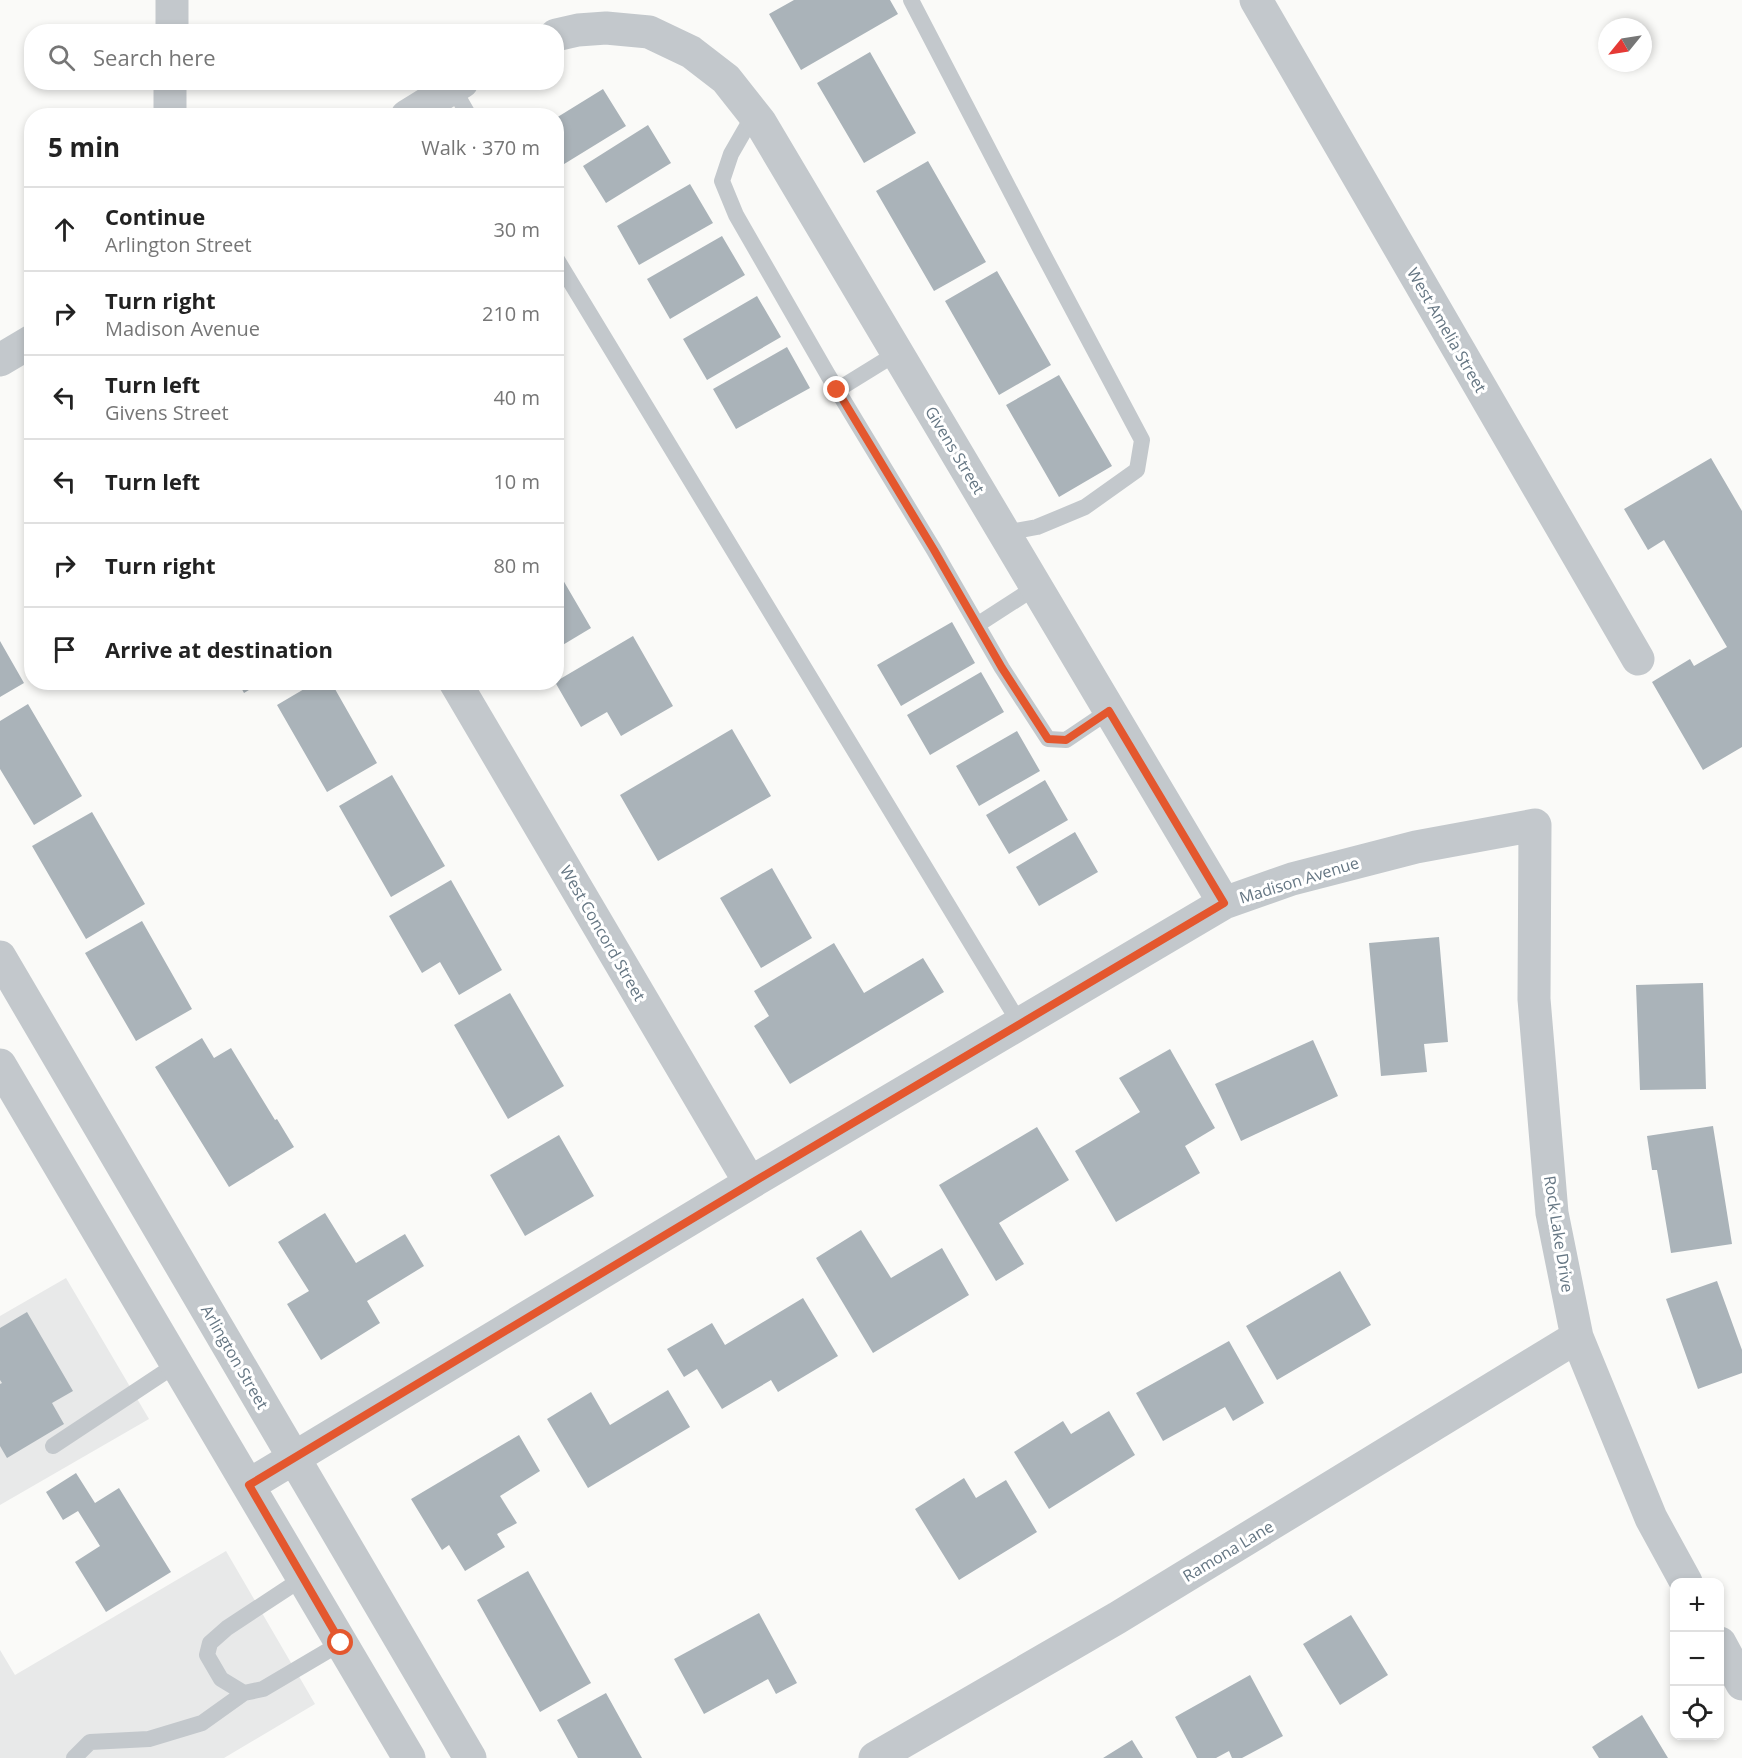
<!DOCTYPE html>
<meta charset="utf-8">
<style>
:root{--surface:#fff;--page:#f2f2f2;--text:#222;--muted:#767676;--line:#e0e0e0}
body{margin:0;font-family:"Open Sans",sans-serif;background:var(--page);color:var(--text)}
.controls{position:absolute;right:18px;bottom:18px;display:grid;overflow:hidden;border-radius:12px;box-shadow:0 3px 9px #0003}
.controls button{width:54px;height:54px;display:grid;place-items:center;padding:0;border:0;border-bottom:2px solid var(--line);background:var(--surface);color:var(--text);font:30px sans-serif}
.compass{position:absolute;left:1598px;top:18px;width:54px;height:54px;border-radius:50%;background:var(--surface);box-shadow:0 3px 9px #0003;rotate:240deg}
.stop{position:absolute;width:18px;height:18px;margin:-14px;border:4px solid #e4572e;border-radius:50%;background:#fff}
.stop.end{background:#e4572e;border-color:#fff;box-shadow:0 2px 6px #0008}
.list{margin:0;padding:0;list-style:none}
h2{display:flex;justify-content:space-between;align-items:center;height:78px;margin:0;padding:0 24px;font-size:26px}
h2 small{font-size:20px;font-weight:400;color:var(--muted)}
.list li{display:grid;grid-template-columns:39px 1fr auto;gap:18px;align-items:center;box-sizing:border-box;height:84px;padding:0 24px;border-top:2px solid var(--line)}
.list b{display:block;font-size:22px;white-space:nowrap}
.list p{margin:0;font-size:20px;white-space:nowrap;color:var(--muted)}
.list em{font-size:20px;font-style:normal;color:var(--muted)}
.icon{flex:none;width:33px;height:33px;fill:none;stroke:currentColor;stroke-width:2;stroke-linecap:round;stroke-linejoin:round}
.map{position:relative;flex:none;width:1742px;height:1758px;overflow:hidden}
.search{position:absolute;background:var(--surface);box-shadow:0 3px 9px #0003;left:24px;top:24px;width:540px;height:66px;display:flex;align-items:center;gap:15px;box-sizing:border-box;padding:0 21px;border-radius:24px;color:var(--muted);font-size:22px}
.panel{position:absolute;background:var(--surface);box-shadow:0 3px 9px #0003;left:24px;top:108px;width:540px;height:582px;border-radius:24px}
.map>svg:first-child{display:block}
.built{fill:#e8e9e9}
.building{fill:#aab3b9}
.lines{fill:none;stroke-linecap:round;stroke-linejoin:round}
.service{stroke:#c3c8cc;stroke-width:16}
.minor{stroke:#c3c8cc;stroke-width:33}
.route{stroke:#e4572e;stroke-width:8}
.labels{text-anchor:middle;stroke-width:6;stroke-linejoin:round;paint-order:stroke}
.street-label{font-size:16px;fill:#657683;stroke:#fff}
</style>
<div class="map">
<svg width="1742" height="1758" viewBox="0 0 1742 1758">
<rect width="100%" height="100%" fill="#fafaf8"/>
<path class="built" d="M66,1278L149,1419L0,1505V1316Z
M226,1551L315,1704L224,1758H0V1650L15,1675Z"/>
<path class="building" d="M794,0H890L898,14L801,70L769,14Z
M870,52L916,133L864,163L817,83Z
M603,89L626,126L556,169V118Z
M648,125L671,163L606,203L583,166Z
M928,161L986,262L934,291L876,191Z
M690,184L713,223L639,265L617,226Z
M722,236L745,275L670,319L647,279Z
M997,271L1051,365L999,395L945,301Z
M757,296L781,337L707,380L683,339Z
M787,347L810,388L736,429L713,389Z
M1059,375L1112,466L1059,497L1006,405Z
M1711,458L1742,511V747L1703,770L1652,682L1690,659L1694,666L1727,647L1664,540L1648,550L1624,509Z
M556,568L591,628L556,649Z
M952,622L975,663L901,706L877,665Z
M633,636L673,706L621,736L607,712L581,727L555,682Z
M0,641L24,683L0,697Z
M981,672L1004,712L930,755L907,715Z
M238,682H262L244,693Z
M316,682H331L377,763L327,792L277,705Z
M28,704L82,796L34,825L0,769V721Z
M732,729L771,796L658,861L620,795Z
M1017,731L1040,771L979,806L956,766Z
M392,775L445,866L391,897L339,806Z
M1045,780L1068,820L1009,854L986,815Z
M92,812L145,904L86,939L32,846Z
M1075,832L1098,872L1039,906L1016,867Z
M772,868L812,938L761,968L720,898Z
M451,880L502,970L459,995L440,962L422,973L389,916Z
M142,921L192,1009L136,1041L85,953Z
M1439,937L1448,1042L1424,1044L1427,1072L1381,1076L1369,943Z
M834,943L864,993L923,958L944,992L790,1084L754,1026L769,1016L754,991Z
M1703,983L1706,1089L1640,1090L1636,985Z
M510,993L564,1086L508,1119L454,1025Z
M202,1038L214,1058L231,1048L275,1120L277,1119L294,1147L229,1187L155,1067Z
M1313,1040L1338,1096L1241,1141L1215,1084Z
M1170,1049L1215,1128L1185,1146L1200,1173L1116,1222L1075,1151L1140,1112L1119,1078Z
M1713,1126L1732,1244L1671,1253L1657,1170H1652L1647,1136Z
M1037,1127L1069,1180L999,1223L1024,1264L996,1281L939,1185Z
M559,1135L594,1196L525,1236L490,1175Z
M325,1213L356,1263L405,1234L424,1266L367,1301L380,1323L321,1360L287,1304L309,1291L278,1242Z
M861,1230L891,1278L942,1248L969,1295L873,1353L816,1258Z
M1340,1271L1371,1325L1277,1380L1246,1326Z
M1717,1281L1742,1350V1373L1698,1389L1666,1299Z
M803,1298L838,1356L778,1392L771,1380L722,1409L697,1369L684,1377L667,1349L712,1323L725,1345Z
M27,1312L73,1391L52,1403L64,1424L7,1458L0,1446V1384L2,1383L0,1380V1328Z
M1229,1341L1264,1403L1233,1421L1225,1407L1163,1441L1136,1393Z
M668,1390L690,1427L588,1488L547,1419L591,1392L610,1425Z
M1109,1411L1135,1455L1049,1509L1014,1452L1063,1421L1071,1434Z
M519,1435L540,1471L500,1496L517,1523L497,1534L505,1547L465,1571L449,1545L442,1550L411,1499Z
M76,1473L95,1503L119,1488L171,1572L106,1612L75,1562L100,1546L78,1511L63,1520L46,1492Z
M964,1478L976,1498L1006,1480L1037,1532L959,1580L915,1509Z
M528,1571L591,1683L540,1712L477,1600Z
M759,1613L797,1683L776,1694L768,1679L704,1714L674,1659Z
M1351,1615L1388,1675L1340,1705L1303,1644Z
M1250,1675L1283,1736L1242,1758H1232L1229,1751L1216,1758H1197L1175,1717Z
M606,1693L642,1758H578L557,1720Z
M1642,1715L1668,1758H1599L1592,1747Z
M1132,1740L1143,1758H1103Z"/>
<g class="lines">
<path class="service" d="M911,0L1041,250L1142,440L1137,470L1085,507L1037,527L1004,533
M453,88L469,116
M754,114L731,154L722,181L736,215L828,375L934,550L1002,668L1048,739L1066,740L1109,711
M556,258L1020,1024
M837,390L897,353
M977,625L1036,587
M53,1446L177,1364
M303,1578L227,1628L210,1643L207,1655L221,1679L244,1693L263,1689L341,1643
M74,1758L90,1742L149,1739L202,1723L244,1693"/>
<path class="minor" d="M1256,0L1638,659
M172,32V0
M556,35L578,30L606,28L649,32L691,52L726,79L760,122L1224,903
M170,116V82
M407,116L462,82
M0,360L32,341
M455,682L750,1183
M0,957L470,1758
M0,1065L409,1758
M249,1485L750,1183L1224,903L1292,879L1416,847L1535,825L1534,999L1552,1213L1577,1337L1651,1518L1686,1582
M1720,1643L1742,1684
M875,1758L1117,1618L1577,1337"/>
</g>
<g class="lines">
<path class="route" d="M341,1643L249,1485L750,1184L1224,903L1109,711L1066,740L1048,739L1002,668L934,550L837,390"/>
</g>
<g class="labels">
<g class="street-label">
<text transform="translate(1447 330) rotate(60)" y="6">West Amelia Street</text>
<text transform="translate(955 450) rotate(59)" y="6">Givens Street</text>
<text transform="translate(1299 880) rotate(-17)" y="6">Madison Avenue</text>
<text transform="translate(603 933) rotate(60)" y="6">West Concord Street</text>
<text transform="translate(1559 1234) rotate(81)" y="6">Rock Lake Drive</text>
<text transform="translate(235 1357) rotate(60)" y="6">Arlington Street</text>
<text transform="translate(1228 1551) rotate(-31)" y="6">Ramona Lane</text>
</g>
</g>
</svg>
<div class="controls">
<button>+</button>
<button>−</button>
<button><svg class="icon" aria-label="locate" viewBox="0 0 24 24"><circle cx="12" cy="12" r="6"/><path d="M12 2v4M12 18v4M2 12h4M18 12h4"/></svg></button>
</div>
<svg class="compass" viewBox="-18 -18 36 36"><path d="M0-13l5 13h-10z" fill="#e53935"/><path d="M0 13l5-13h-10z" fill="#767676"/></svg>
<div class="stop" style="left:341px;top:1643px"></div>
<div class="stop end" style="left:837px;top:390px"></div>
<div class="search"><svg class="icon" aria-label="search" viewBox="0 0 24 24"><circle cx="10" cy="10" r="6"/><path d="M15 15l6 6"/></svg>Search here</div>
<section class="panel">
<h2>5 min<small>Walk · 370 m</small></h2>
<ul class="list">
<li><svg class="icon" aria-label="ahead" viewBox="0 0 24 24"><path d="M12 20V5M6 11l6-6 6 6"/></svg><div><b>Continue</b><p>Arlington Street</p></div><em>30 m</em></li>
<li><svg class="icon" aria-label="right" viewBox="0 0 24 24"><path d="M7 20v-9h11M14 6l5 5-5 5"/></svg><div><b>Turn right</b><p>Madison Avenue</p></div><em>210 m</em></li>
<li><svg class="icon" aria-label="left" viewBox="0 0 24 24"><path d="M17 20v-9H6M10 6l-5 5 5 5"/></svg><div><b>Turn left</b><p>Givens Street</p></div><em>40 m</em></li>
<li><svg class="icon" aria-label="left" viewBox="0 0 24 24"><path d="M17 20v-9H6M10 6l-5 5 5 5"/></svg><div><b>Turn left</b></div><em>10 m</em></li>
<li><svg class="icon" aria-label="right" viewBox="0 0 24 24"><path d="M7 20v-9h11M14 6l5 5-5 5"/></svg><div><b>Turn right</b></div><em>80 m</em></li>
<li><svg class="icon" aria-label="arrive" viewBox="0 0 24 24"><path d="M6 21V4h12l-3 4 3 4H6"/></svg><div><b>Arrive at destination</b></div></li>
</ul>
</section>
</div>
